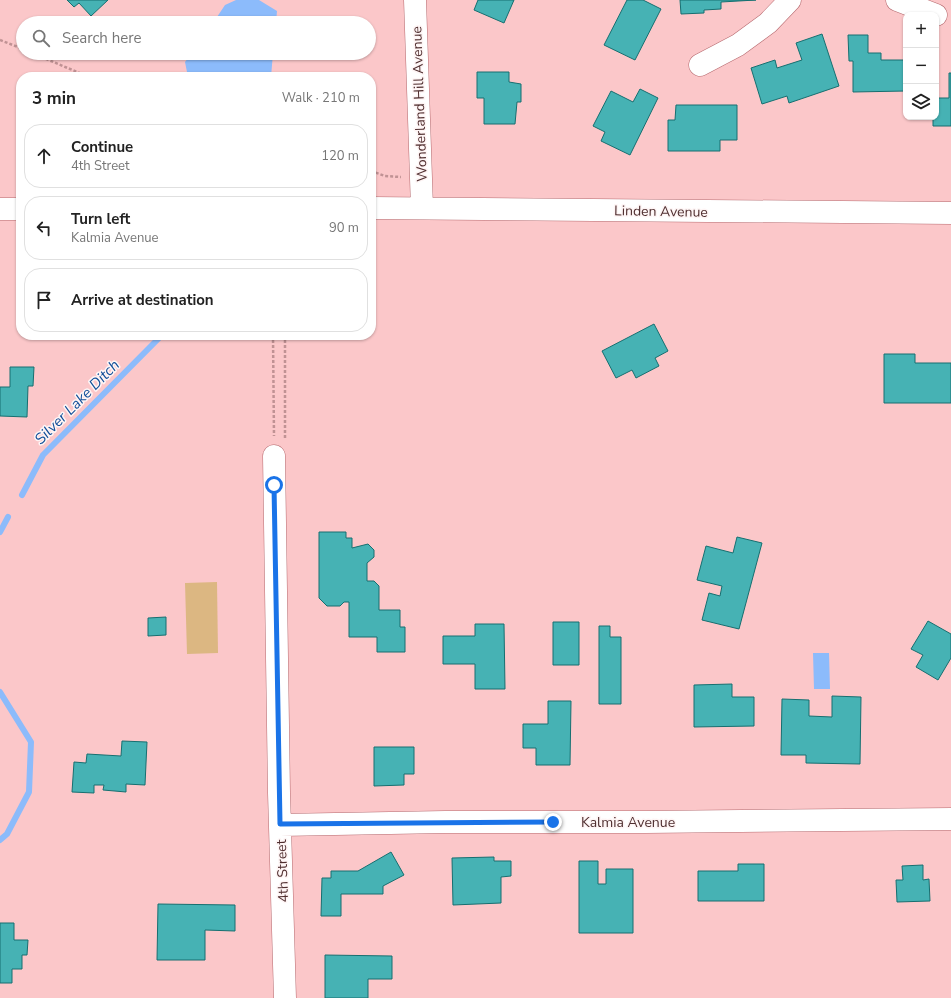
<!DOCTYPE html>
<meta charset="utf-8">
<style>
:root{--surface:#fff;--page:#f6f6f6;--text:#222;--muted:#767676;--line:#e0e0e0}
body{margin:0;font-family:"Nunito Sans",sans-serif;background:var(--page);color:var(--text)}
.controls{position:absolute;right:12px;top:12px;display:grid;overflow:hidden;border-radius:8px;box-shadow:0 1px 3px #0004}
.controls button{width:36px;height:36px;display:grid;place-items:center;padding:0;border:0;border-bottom:1px solid var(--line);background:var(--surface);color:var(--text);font:20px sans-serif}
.stop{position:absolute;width:12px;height:12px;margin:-9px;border:3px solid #1a73e8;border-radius:50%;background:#fff}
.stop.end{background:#1a73e8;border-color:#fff;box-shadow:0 1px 4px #0008}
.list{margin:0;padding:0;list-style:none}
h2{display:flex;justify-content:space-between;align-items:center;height:52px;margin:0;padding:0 16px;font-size:17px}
h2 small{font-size:13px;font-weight:400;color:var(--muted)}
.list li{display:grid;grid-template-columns:26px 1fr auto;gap:12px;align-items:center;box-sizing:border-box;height:64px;margin:0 8px 8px;padding:0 8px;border:1px solid var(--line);border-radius:16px}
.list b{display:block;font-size:15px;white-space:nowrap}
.list p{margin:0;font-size:13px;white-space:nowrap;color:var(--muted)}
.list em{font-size:13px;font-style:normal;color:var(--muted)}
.icon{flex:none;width:22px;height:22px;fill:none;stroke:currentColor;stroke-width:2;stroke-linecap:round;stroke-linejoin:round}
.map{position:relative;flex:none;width:951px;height:998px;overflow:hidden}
.search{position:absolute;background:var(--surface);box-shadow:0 1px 3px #0004;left:16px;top:16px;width:360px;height:44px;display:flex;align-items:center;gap:10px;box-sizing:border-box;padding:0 14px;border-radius:22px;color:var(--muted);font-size:15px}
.panel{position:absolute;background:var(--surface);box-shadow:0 1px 3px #0004;left:16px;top:72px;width:360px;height:268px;border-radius:16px}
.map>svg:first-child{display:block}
.green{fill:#dcb782}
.water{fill:#8cbbfb}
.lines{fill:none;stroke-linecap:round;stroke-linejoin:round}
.stream{stroke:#8cbbfb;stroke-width:6}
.building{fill:#46b2b4;stroke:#166f70}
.minor-casing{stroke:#b66a6f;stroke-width:23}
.path{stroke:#c09294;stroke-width:2.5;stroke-dasharray:3 2;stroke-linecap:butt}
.minor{stroke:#fff;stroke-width:22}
.route{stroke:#1a73e8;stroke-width:5}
.labels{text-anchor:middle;stroke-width:3;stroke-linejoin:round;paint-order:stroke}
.street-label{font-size:14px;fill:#4f2e2f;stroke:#fef5f5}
.water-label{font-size:15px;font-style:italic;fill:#114e98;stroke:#fef5f5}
</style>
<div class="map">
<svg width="951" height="998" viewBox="0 0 951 998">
<rect width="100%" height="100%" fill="#fbc7c9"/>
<path class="green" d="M217,582L218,653L187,654L185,583Z"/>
<path class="water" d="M236,0H259L277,11L276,23H213L225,5Z
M192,53H273L271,77H188L185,62Z
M813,653H829L830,689H814Z"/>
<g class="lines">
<path class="stream" d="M22,495L43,455L162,335
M0,532L8,517
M0,692L31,742L29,792L7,834L0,840"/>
</g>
<path class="building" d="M67,0H108L91,16L79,3L74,7Z
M478,0H514L504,23L474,10Z
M627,0H643L661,9L635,60L604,45Z
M680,0H756L721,2V9L704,10V13L681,14Z
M822,34L839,86L789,103L787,96L762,104L751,68L775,60L777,68L802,60L796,43Z
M848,35H868V53H881V60H906V91L853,92V61H849Z
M477,72H509V82L521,84V102H517L515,124H484V98H477Z
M949,73H951V126H933V117H936V98H949Z
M640,89L658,98L630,155L601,141L605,132L593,126L611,91L633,102Z
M676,105H737V140H720V151H668V120H675Z
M654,324L668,351L655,358L659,366L636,378L632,370L616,378L602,351Z
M884,354H915V363H951V403H884Z
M10,367H34L33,386H28L27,417L0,416V387H10Z
M319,532H346V538H352V548L368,544L374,550V557L367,563V581H374L379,586V610H400V627H405V652H377V637H349V602H344L340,606H327L319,598Z
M737,537L762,543L739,629L702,620L709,593L720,596L722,586L697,580L706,546L733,553Z
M166,617V635L148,636V618Z
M928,621L951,634V658L938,680L916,667L923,655L911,649Z
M553,622H579V665H553Z
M475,624H504L505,689H475V664H443V636H475Z
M599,626H610V637H621V704H599Z
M732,684V697H754V726L694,727V685Z
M832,696L861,697L860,764L806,763V755H781L782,699L809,700V716L832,717Z
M548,701H571L570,765H536V748H523V724H548Z
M122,741L147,742L145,785L126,784V792L103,790L104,785H94V793L72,792L74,762L86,763L87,754L121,756Z
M374,747H414V774H404V785L374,786Z
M391,852L404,875L383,886V894H341V916H321L322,878H331V871H358Z
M494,857V861H511V876L501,877V903L453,905L452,858Z
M579,861H598V884H606V869H633V933H579Z
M738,864H764V901H698V871H738Z
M923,865V880L929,879L930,901L897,902L896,880H903L902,866Z
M158,904L235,905V931L205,930V960H157Z
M0,923H14V940H28L27,955H22V969H12V983H0Z
M325,955L392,956V979H368V998H325Z"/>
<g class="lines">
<g class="minor-casing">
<path id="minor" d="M415,0L422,208
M897,0L936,15
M700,65L738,45L768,23L790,0
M371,208L951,213
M0,209H21
M274,456L279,793L285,998
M280,825L445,822H646L951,819"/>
</g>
<path class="path" d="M0,40L23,49
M32,53L89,77
M371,171L385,176L401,177
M273,335L274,436
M285,335V438"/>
<use href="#minor" class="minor"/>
</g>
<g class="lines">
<path class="route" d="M274,485L280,824L553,822"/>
</g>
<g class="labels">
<g class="street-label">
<text transform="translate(419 104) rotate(-92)" y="5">Wonderland Hill Avenue</text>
<text transform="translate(661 211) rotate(1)" y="5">Linden Avenue</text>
<text x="628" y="827">Kalmia Avenue</text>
<text transform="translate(282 871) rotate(-92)" y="5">4th Street</text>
</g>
<g class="water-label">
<text transform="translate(77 402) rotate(-45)" y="5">Silver Lake Ditch</text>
</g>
</g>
</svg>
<div class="controls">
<button>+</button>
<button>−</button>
<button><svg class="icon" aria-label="layers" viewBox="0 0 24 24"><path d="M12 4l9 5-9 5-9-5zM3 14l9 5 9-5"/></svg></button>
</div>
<div class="stop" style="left:274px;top:485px"></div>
<div class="stop end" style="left:553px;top:822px"></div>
<div class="search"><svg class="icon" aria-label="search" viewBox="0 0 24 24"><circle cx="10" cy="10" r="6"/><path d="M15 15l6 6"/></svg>Search here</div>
<section class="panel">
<h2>3 min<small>Walk · 210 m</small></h2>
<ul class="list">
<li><svg class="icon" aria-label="ahead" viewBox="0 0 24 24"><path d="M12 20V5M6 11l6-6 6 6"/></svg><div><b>Continue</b><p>4th Street</p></div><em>120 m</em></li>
<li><svg class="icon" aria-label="left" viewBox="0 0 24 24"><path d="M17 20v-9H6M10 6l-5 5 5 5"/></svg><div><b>Turn left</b><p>Kalmia Avenue</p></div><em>90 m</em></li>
<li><svg class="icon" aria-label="arrive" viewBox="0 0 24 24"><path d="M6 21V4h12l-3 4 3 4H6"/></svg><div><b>Arrive at destination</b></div></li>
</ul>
</section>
</div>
